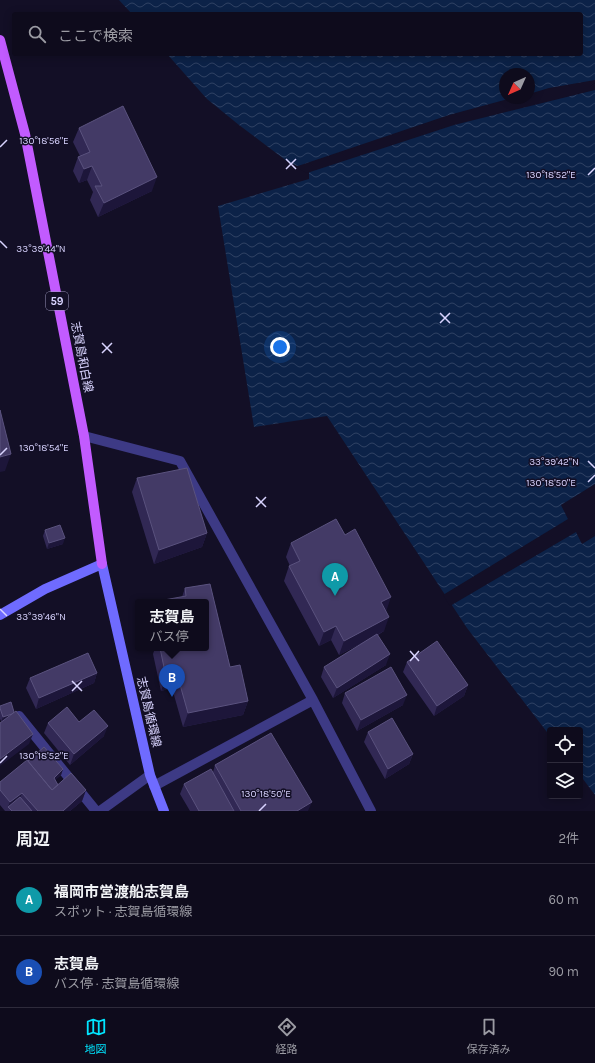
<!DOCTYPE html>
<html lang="ja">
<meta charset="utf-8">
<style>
:root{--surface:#0e0b1c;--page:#1c1929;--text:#f1f3f6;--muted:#9b9ba3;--line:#2e2b3b;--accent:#00e5ff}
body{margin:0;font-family:Karla,"Noto Sans JP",sans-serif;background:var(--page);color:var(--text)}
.controls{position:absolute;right:12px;bottom:12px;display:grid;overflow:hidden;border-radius:4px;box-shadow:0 2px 10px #0003}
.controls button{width:36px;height:36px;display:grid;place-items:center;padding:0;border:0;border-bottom:1px solid var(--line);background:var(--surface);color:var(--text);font:20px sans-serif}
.compass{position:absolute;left:499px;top:68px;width:36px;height:36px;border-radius:50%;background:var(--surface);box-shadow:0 2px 10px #0003;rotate:225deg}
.you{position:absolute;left:280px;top:347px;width:14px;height:14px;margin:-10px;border:3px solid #fff;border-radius:50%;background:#1a73e8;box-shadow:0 0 0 6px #1a73e833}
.badge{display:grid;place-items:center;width:26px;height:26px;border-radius:50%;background:var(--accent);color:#fff;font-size:13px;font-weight:700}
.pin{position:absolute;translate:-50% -33px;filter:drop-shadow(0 1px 2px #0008)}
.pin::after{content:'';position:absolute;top:21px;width:14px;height:12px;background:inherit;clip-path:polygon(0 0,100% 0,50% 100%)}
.popup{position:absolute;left:135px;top:599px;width:74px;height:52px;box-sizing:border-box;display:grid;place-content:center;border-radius:4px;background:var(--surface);filter:drop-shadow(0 1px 3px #0005);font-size:13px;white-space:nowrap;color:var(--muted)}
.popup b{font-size:15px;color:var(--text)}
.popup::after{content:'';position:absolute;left:50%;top:100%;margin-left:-8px;border:8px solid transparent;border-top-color:var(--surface)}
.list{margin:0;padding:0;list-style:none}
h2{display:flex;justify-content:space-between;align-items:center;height:52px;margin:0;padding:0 16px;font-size:17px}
h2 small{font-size:13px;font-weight:400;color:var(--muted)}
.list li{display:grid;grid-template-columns:26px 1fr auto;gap:12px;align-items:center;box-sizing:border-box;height:72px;padding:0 16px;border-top:1px solid var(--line)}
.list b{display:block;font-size:15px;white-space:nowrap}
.list p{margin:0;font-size:13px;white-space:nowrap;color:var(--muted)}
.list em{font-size:13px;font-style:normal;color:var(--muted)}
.icon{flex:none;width:22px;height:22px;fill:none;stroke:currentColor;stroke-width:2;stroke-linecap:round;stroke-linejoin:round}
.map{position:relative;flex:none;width:595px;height:811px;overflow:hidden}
.search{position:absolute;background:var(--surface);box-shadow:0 2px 10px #0003;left:12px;right:12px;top:12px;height:44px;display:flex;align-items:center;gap:10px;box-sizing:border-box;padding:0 14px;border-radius:4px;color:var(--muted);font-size:15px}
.sheet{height:196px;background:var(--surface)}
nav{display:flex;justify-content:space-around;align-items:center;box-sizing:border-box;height:56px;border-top:1px solid var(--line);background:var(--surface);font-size:11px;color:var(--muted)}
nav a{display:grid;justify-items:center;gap:2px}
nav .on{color:var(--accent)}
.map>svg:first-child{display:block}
.water{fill:url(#water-waves);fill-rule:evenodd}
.pier{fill:#130f26}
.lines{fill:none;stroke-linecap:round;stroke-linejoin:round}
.street{stroke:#3d3a85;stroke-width:10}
.secondary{stroke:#6f6bff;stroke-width:10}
.primary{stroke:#c25bff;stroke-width:10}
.wall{fill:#312854}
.shaded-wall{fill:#1d163a}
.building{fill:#433a66;stroke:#5a527e}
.ticks{fill:none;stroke:#d9d4ff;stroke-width:1.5}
.labels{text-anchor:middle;stroke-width:3;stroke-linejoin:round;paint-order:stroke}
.shield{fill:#130f26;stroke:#9e99be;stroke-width:1}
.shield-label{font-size:11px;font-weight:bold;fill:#d9d4ff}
.street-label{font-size:12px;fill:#d9d4ff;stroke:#130f26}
.ticks-label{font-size:10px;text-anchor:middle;fill:#d9d4ff;stroke:#130f26;stroke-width:3;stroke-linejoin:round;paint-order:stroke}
</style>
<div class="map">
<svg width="595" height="811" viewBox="0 0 595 811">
<defs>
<pattern id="water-waves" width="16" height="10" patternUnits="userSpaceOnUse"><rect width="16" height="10" fill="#0c2248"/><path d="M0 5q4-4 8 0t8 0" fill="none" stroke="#2f4163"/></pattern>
</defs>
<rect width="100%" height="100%" fill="#130f26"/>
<path class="water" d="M119,0H595V795L580,775V730H550V736L467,628L327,416L254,427L218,206L309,179V171L288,162L239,125L207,99L167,54H581V14H132ZM505,74H529V98H505Z"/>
<path class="pier" d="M595,80V90L454,125L307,173L295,167L449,115L512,98H529V94L549,88Z
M595,484V536L582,544L576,532L450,606L443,595L568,519L561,505Z"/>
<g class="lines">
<path class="street" d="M84,436L180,461L313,700L371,811
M19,716L96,811
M154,786L313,700
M100,811L150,775"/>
<path class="secondary" d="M0,615L45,589L102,564L150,775L164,811"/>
<path class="primary" d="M0,40L25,134L84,436L102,564"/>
</g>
<path class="wall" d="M79,128L152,191L98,217L90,200L93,192L87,180L79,183L73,171L78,157L80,156L73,142Z
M137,478L207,533L202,547L154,564L132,492Z
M45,530L63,544L47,549L43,536Z
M291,543L386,612L384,631L378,635L386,665L333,698L321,677L324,667L366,641L339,655L331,640L319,646L284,581L289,566H290L286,557Z
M210,584L230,667L240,665L248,701L243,715L183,727L172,688L161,691L153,654L155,648H206V602H163L164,600L182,597L185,588Z
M407,662L468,685L464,696L434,716L403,672Z
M97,673L94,683L36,709L26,688L30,678Z
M345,693L403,705L357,731L342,703Z
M0,706L14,712L29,744L1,721L0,719Z
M79,722L104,736L70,765L44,733L48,723Z
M368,732L413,754L409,764L385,779L364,742Z
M28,761L63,769L61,775L55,780L58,784L86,790L82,801L70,811H5L0,805V782Z
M215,765L308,811H190L180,794L184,784L213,772Z"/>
<path class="shaded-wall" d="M92,166L87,180L79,183L84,169Z
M157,177L152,191L98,217L104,203Z
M11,454L5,471L0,472V457Z
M207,533L202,547L154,564L159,550Z
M65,538L63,544L47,549L49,543Z
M391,597L386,612L381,602Z
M389,617L384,631L339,655L344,641Z
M336,626L331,640L319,646L324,632Z
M390,654L386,665L333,698L337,688Z
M97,673L94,683L36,709L39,698Z
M177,674L172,688L161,691L166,677Z
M468,685L464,696L434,716L437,706Z
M407,695L403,705L357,731L361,720Z
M248,701L243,715L183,727L188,713Z
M15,713L1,722L3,717Z
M108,726L104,736L70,765L74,754Z
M33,734L29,744L0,766V759Z
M413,754L409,764L385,779L388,769Z
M63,769L61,775L52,783L54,778Z
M86,790L82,801L70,811H63Z
M22,793L18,803L8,807L10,802Z
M312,802L308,811H297Z"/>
<path class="building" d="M123,106L157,177L104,203L95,186H102L92,166L84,169L78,157L90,152L79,128Z
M0,410L11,454L0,457Z
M187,468L207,533L159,550L137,478Z
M336,519L345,535L355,529L391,597L381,602L389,617L344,641L336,626L324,632L289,566L300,561L291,543Z
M60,525L65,538L49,543L45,530Z
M210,584L230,667L240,665L248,701L188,713L177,674L166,677L160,648H206V602H164V600L186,596L185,588Z
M377,634L390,654L337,688L324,667Z
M437,641L468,685L437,706L407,662Z
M88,653L97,673L39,698L30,678Z
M391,667L407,695L361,720L345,693Z
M11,702L14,712L12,714L3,717L0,708V706Z
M67,707L79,722L94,710L108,726L74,754L48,723Z
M16,711L33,734L0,759V723Z
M392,718L413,754L388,769L368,732Z
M271,733L312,802L297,811H241L215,765Z
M44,747L63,769L54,778L58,785L52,790L28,761Z
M27,760L52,790L71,773L86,790L63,811H38L22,793L10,802L0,790V782Z
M211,769L234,811H199L184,784Z
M20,797L32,811H12L8,807Z"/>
<path class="ticks" d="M0,147L7,140M286,159L296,169M286,169L296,159M588,175L595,168M0,241L7,248M440,313L450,323M440,323L450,313M102,343L112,353M102,353L112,343M0,455L7,448M588,461L595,468M588,482L595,475M256,497L266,507M256,507L266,497M0,609L7,616M410,651L419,661M410,661L419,651M72,681L82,691M72,691L82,681M0,763L7,756M259,811L266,804"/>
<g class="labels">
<rect class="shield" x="46" y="292" width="22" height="18" rx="3"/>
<g class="shield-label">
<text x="57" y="305">59</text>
</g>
<g class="street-label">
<text transform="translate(82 357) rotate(79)" y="4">志賀島和白線</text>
<text transform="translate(149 712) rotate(77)" y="4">志賀島循環線</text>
</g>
</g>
<g class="ticks-label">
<text x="44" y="144">130°18'56"E</text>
<text x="551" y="178">130°18'52"E</text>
<text x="41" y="252">33°39'44"N</text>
<text x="44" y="451">130°18'54"E</text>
<text x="554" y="465">33°39'42"N</text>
<text x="551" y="486">130°18'50"E</text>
<text x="41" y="620">33°39'46"N</text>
<text x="44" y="759">130°18'52"E</text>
<text x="266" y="797">130°18'50"E</text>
</g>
</svg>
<div class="controls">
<button><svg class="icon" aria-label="locate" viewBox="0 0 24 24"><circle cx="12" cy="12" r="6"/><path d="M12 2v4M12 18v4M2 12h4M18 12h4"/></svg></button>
<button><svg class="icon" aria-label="layers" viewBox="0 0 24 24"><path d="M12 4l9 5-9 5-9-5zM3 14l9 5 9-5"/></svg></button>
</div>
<svg class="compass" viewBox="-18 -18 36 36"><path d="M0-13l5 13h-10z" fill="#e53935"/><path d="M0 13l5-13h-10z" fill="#9b9ba3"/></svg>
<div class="you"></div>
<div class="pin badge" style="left:335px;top:596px;background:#0f9aa8">A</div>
<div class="pin badge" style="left:172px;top:697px;background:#1a4fb4">B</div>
<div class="popup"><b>志賀島</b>バス停</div>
<div class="search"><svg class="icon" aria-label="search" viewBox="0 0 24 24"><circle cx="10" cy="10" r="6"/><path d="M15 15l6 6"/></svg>ここで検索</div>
</div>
<section class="sheet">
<h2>周辺<small>2件</small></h2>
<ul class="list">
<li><span class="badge" style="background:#0f9aa8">A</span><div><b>福岡市営渡船志賀島</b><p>スポット · 志賀島循環線</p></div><em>60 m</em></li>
<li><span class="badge" style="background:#1a4fb4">B</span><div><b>志賀島</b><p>バス停 · 志賀島循環線</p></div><em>90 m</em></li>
</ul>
</section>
<nav>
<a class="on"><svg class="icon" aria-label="map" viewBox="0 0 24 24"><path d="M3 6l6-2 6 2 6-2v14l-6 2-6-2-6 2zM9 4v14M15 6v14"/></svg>地図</a>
<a><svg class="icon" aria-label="directions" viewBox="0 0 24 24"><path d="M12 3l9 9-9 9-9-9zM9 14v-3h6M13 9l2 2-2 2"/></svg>経路</a>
<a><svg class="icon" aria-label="saved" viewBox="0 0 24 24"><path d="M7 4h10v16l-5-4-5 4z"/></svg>保存済み</a>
</nav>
